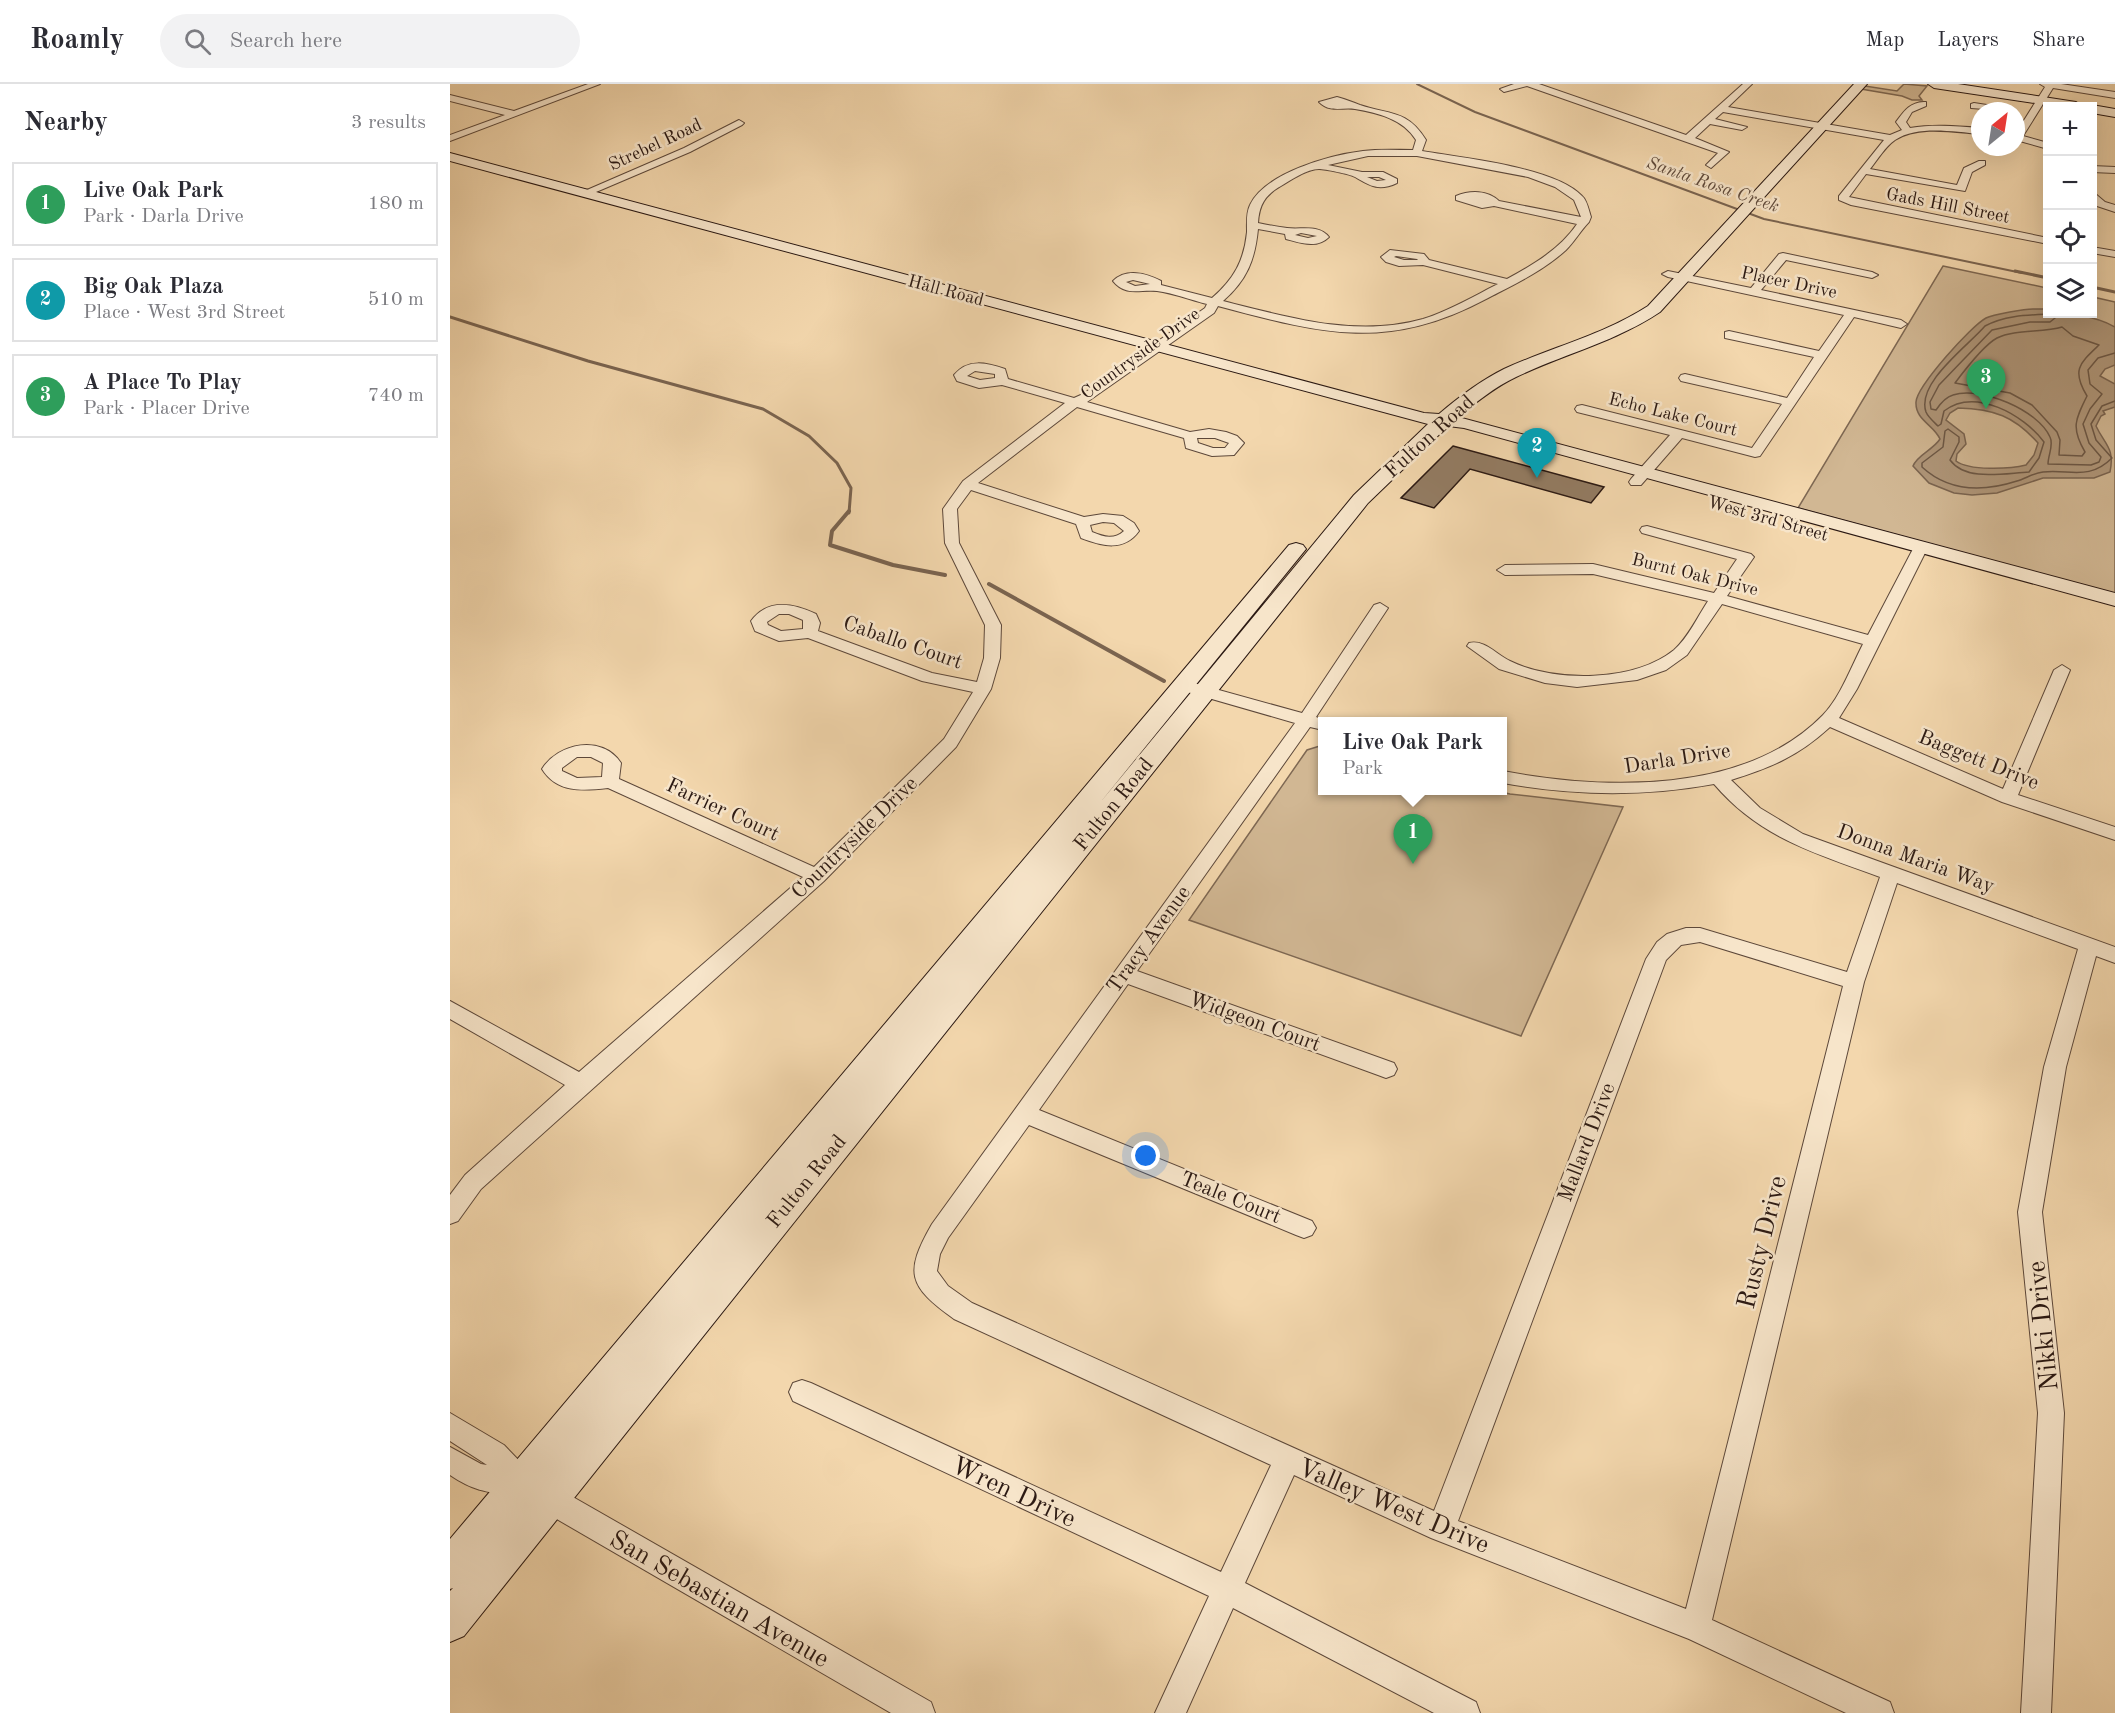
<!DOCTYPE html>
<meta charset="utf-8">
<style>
:root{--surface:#fff;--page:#f2f2f3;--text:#2b2b33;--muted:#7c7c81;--line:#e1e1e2;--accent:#8f2418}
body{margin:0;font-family:"Old Standard TT",serif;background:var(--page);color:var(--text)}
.controls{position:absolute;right:18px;top:18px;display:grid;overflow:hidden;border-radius:0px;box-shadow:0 6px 24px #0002}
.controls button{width:54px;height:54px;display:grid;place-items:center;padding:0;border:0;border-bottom:2px solid var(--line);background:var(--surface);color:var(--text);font:30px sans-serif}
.compass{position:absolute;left:1521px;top:18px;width:54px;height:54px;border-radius:50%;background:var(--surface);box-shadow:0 6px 24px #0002;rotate:30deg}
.you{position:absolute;left:696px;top:1072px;width:21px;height:21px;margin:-15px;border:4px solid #fff;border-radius:50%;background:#1a73e8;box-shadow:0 0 0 9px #1a73e833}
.badge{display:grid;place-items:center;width:39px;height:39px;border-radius:50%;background:var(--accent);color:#fff;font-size:20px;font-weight:700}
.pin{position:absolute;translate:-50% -50px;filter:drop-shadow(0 2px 3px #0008)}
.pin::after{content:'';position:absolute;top:32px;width:21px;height:18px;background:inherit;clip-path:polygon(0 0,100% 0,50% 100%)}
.popup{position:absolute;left:868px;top:633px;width:189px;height:78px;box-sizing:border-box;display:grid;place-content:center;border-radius:0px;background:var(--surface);filter:drop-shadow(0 2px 4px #0005);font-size:20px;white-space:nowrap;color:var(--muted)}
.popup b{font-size:22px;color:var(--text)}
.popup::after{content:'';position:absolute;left:50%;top:100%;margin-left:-12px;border:12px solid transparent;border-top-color:var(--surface)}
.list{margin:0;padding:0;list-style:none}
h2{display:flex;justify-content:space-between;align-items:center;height:78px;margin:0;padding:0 24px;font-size:26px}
h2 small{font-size:20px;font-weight:400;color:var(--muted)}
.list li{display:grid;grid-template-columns:39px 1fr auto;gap:18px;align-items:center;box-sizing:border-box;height:84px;margin:0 12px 12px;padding:0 12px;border:2px solid var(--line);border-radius:0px}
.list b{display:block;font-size:22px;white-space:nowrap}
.list p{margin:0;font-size:20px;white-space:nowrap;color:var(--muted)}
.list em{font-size:20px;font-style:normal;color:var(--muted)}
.icon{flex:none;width:33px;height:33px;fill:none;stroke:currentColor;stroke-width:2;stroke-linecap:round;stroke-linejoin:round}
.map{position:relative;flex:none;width:1665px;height:1629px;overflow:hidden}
header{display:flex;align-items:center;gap:36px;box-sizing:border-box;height:84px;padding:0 30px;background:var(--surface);border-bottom:2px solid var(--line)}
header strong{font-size:28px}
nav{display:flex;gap:33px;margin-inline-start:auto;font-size:21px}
.search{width:420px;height:54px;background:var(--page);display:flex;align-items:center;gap:15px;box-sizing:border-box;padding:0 21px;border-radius:33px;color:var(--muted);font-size:22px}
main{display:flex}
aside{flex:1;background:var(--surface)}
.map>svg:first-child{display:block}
.green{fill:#d1b793;stroke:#7e6853;stroke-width:1.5}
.water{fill:#af9679;stroke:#7a6450;stroke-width:1.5;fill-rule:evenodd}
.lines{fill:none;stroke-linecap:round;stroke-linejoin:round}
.shore{stroke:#6d5846;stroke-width:1.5}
.stream-far2{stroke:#7a6450;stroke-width:2}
.stream-far1{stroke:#7a6450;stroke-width:3}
.stream{stroke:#7a6450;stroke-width:4}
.building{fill:#937c63;stroke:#2b1913;stroke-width:1.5}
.street-casing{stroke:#5d483a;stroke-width:2}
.secondary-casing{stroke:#2b1913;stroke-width:2}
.street{fill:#f7e5ca;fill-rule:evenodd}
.secondary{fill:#f7e5ca;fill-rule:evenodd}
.labels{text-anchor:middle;stroke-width:5;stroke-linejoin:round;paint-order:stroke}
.far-street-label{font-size:18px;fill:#2b1913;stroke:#f7e5ca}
.far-water-label{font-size:18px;font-style:italic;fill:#604b3c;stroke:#f7e5ca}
.street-label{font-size:21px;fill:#2b1913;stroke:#f7e5ca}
.near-street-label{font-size:26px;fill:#2b1913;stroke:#f7e5ca}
</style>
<header>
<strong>Roamly</strong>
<div class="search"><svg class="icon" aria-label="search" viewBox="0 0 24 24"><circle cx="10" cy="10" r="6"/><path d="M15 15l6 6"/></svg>Search here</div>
<nav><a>Map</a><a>Layers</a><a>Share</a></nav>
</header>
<main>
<aside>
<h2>Nearby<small>3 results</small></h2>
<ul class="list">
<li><span class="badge" style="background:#2e9e5b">1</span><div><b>Live Oak Park</b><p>Park · Darla Drive</p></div><em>180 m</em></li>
<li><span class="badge" style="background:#0f9aa8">2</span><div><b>Big Oak Plaza</b><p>Place · West 3rd Street</p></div><em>510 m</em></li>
<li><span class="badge" style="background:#2e9e5b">3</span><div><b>A Place To Play</b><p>Park · Placer Drive</p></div><em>740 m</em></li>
</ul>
</aside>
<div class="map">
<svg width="1665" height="1629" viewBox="0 0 1665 1629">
<rect width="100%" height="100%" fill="#f3d7ad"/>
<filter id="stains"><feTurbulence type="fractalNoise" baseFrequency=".00333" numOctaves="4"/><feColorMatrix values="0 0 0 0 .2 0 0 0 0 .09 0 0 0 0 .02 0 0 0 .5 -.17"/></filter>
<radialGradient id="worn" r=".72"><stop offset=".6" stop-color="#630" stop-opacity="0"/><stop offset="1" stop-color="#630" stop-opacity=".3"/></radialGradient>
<path class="green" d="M1454,0L1477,2L1469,12L1472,16H1462L1452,12L1411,5L1415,2L1447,7Z
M1493,182L1597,204L1598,230H1642L1643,213L1665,218V510L1348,424Z
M873,661V706L1047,707L1060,710L1173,723L1071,952L739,836L857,666Z"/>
<path class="water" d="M1585,225H1597L1598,230C1621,230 1644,231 1665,243V281L1655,285L1650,292L1665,300V323L1653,327L1655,330L1651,332L1646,342C1655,361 1665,364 1660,388L1644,394H1593L1547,409L1522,411L1504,409L1479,399L1463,382C1467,371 1483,366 1490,355C1484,341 1465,336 1466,318C1467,302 1521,242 1536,234C1542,231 1577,224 1585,225ZM1508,324C1544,325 1564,332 1588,359L1584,371L1576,381C1560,385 1519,387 1506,377L1507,370L1516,360L1514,350L1496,336L1500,329Z"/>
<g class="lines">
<path class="shore" d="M1601,230C1579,231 1555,231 1535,242C1518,262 1466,299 1476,328C1478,333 1484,338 1488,342L1491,340L1494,327C1525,303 1574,331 1594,358L1589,374L1579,388C1555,389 1516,398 1500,376L1509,358V353L1498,345L1495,347L1493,363L1472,379V383C1499,408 1533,408 1567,397C1575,395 1583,389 1593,388C1620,385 1639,397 1662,374L1646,356L1641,340L1652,322L1665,317
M1610,230L1600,238H1580L1542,246L1489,301L1480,318L1481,325L1486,326C1490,320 1496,313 1503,311C1531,302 1588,326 1600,353C1604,361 1598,371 1598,380L1641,381L1649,378L1651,373L1639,359L1633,340L1640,325L1652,310L1640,300L1638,286L1648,274L1665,269
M1612,243L1623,252L1649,261C1630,279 1621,286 1637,312C1625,336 1621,344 1635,368L1632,372L1609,371L1610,356L1607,348L1582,321L1560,309L1505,299C1514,287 1534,261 1547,254C1565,245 1593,249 1612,243Z"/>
<path class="stream-far2" d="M967,0L1025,28L1314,135L1572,189"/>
<path class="stream-far1" d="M1565,187L1598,194
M1642,203L1665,208
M0,233L138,277L313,325L359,352L387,379L401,404L399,429"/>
<path class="stream" d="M399,427L382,447L380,461L443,481L495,491
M539,500L714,597"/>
</g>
<path class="building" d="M1003,362L1154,403L1141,419L1020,385L984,424L951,414Z"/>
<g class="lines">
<g class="street-casing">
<path id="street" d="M138,0H150L0,57V51L55,31L0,17V11L64,27Z
M1064,0H1089L1236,51L1293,0H1302L1278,23L1440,51L1452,46L1446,38C1454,27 1461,17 1476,18V22L1462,28L1456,38L1460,44C1483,40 1507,42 1530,44V50C1504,48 1468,41 1445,56C1435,63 1428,75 1420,85L1507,101L1514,84L1529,77H1535V81L1522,88L1515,107L1416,90L1399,113L1598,154V160L1401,121L1389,116V112L1434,56L1273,28L1265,35L1297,43L1292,46L1260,40L1245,54L1279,68L1261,84L1256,81L1268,69L1077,2L1054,8L1050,5Z
M1590,0H1611L1665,8V14L1603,4L1573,52L1598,59V65L1566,56V49L1595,3Z
M887,13C895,15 902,18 910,21C939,31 957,25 976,56L972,67C1012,74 1105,83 1132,112C1137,116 1139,127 1141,133L1139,138C1131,146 1125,157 1116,166C1093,187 1065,200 1038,214C937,268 873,250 768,222L764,229L637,318L740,348L759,345L776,348L787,352L794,359L784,371L762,372L736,364L734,354L627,323L528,399L634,433L653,430L673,432L684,439L689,447C674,468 652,462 631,454L626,440L521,406L507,425L509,459L551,541L550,574L541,605L506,663L374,797L31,1105L8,1137L0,1140V1111L15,1091L115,1001L0,935V917L129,988L353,793L158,704C132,707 107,709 92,685C108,659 152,650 171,679L169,695L364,783L494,655L523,608L472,597L358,554L329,557L305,547L301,537C318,514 343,519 366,530L370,539L368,547L482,589L527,598L534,574L535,541L495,459L493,425L513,397L615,319L552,301L529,304L507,297L504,291C518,274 537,279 555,285L558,295L624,314L633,310L755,224L757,220C741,216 723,209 707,207C690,205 676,213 663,197C676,184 696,189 711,197V201L762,214C784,195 794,177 797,148C797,139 796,129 800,121C815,89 880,71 913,67C929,65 946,66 963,66L966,56C953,35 928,29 905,25C892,23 880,29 869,18ZM918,72H967L1078,93L1105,103L1124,116L1131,133L1049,117C1038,106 1020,106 1006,112V116L1032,124L1044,122L1127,140C1110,165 1083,181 1057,195L979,176L974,170L940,166L931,173L936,178L949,182L973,181L1048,200C1024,212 999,227 973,235C906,254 837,233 773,217C797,196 805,176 808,145L835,150L836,155C851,159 867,165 879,153C869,140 851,146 837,144C828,143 818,141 808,139C809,121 815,111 831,102C841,96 857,85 869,85C874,85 900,90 905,93C919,101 928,108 947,99V95L933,88H912L878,81ZM917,93H929L936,96L927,97ZM851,149L867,152L858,154L845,151ZM946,172L967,175L968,176H954L944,173ZM683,196L700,200L685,202L676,198ZM525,287L545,290V294L530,296L517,292ZM747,354H765L779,359L775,364H763L748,359ZM653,438L664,439L674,447C664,456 654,453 642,448L640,441ZM329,530H339L353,536V545L331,547L318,541L317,538ZM127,673H141L153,679L152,693L127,694L112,687V684Z
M1524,19L1556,24L1561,27L1521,24V20Z
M289,36L294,39L292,41L240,68L139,111L130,109L234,64Z
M1642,82L1665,83V89L1642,88Z
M1642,107L1655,118L1665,121V128L1647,122L1642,117Z
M1642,163L1665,167V173L1642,169Z
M1333,169L1422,188L1428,191L1422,194L1336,176L1311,206L1451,236L1457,240L1451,244L1404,233L1310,372L1305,373L1232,354L1191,401H1181L1179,398L1181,395L1220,351L1127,328L1125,325L1127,322L1132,321L1302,364L1332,320L1231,297L1229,294L1231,291L1235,290L1337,314L1364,273L1275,254V248L1279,247L1369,267L1394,231L1218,193L1212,190L1218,187L1301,204L1329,170Z
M1197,442L1301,470L1304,473L1277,512L1418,551L1464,463L1466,460H1476L1478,463L1407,605L1389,634L1553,705L1604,586L1612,581L1620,586L1568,711L1665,743V756L1552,718L1380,643C1347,673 1322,683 1281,696L1310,724L1353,750L1665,863V879L1646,872L1616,983L1592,1128L1614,1329L1601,1629H1571L1588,1329L1568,1128L1594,983L1628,865L1447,799L1414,898L1262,1536L1440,1618L1444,1629H1396L1239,1555L981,1454L844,1391L795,1499L1026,1618L1030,1629H984L783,1524L736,1629H705L759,1512L343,1317L339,1308L343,1299L352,1296L361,1299L771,1488L821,1381L504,1235C458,1202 454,1189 482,1140L845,639L734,607L732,603L734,599L740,598L852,629L924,521L930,519L938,524L866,633L879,638H873V646L860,643L687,887L944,979L947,985L944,991L936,994L928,991L678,900L589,1026L862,1137L866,1144L862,1151L854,1154L846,1151L579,1041L498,1154L490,1170L487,1187L498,1202L522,1219L984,1427L1196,875L1207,858L1217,850L1236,844H1250L1397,888L1430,793C1366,769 1311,755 1264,700C1193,713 1124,712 1053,699V687C1154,706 1295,711 1373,631C1391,612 1401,583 1413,560L1272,520L1237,571L1216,586L1187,596L1127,603L1095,599L1049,585L1017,562L1019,559C1034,555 1047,571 1060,577C1105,599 1184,598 1224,566C1238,554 1248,532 1258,517L1143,490L1055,491L1047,486L1055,481L1143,480L1264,509L1287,475L1192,449L1190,446L1192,443ZM1250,858L1393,902L1236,1525L1008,1437L1216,876L1231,861Z
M0,1329L54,1361L81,1389L481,1618L485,1629H441L67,1412C38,1408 25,1408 0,1391V1363L31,1380L37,1381L0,1357Z"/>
</g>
<g class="secondary-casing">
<path id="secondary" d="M1404,0H1417L1210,228C1165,258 1114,270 1066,293C1045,303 1026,318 1008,333L1665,509V522L1014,344L998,342L918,419L14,1552L0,1558V1507L3,1504L0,1505V1455L839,461L846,459L853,461L856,465L649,720L904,411L978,340L0,77V69L974,329L989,330C1009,313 1030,297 1054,285C1102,263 1153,251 1198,222Z
M1478,0H1508L1626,18L1632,22H1605L1484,4Z
M1642,21L1665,25V33L1642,29V22H1637Z"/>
</g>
<use href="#street" class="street"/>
<use href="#secondary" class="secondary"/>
</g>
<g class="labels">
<g class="far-street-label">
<text transform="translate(205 60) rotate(-25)" y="6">Strebel Road</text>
<text transform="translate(1498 121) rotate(11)" y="6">Gads Hill Street</text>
<text transform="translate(1339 198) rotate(12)" y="6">Placer Drive</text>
<text transform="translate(496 206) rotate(15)" y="6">Hall Road</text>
<text transform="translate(690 269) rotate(-36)" y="6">Countryside Drive</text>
<text transform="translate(1223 330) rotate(14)" y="6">Echo Lake Court</text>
<text transform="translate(1318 434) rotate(16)" y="6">West 3rd Street</text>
<text transform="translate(1245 490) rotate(14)" y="6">Burnt Oak Drive</text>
</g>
<g class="far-water-label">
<text transform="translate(1263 100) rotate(19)" y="6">Santa Rosa Creek</text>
</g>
<g class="street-label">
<text transform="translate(979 352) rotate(-42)" y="7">Fulton Road</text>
<text transform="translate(453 558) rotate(19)" y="7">Caballo Court</text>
<text transform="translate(1227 674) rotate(-9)" y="7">Darla Drive</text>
<text transform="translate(1529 675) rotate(22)" y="7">Baggett Drive</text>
<text transform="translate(663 720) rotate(-51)" y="7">Fulton Road</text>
<text transform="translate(273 725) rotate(25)" y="7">Farrier Court</text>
<text transform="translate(404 753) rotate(-44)" y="7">Countryside Drive</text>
<text transform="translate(1466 774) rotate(20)" y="7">Donna Maria Way</text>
<text transform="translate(698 855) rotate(-54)" y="7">Tracy Avenue</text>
<text transform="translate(805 937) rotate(20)" y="7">Widgeon Court</text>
<text transform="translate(1136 1058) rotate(-69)" y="7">Mallard Drive</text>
<text transform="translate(356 1097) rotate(-51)" y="7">Fulton Road</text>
<text transform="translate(781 1113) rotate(22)" y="7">Teale Court</text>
</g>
<g class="near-street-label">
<text transform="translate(1311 1158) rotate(-76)" y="9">Rusty Drive</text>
<text transform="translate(1592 1242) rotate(-96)" y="9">Nikki Drive</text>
<text transform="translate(564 1407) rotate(25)" y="9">Wren Drive</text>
<text transform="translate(944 1421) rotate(23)" y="9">Valley West Drive</text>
<text transform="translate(270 1514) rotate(30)" y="9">San Sebastian Avenue</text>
</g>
</g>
<rect width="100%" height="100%" filter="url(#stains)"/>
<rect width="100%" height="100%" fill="url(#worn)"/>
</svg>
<div class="controls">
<button>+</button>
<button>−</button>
<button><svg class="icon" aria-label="locate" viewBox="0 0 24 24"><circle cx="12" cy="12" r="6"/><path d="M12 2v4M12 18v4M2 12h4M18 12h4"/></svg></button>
<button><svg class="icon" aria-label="layers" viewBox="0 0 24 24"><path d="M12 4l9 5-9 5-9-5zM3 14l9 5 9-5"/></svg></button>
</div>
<svg class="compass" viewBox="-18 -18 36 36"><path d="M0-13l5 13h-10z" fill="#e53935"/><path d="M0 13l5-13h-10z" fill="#7c7c81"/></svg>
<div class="you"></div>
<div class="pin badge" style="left:963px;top:780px;background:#2e9e5b">1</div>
<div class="popup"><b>Live Oak Park</b>Park</div>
<div class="pin badge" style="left:1087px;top:394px;background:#0f9aa8">2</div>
<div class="pin badge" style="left:1536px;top:325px;background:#2e9e5b">3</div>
</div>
</main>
